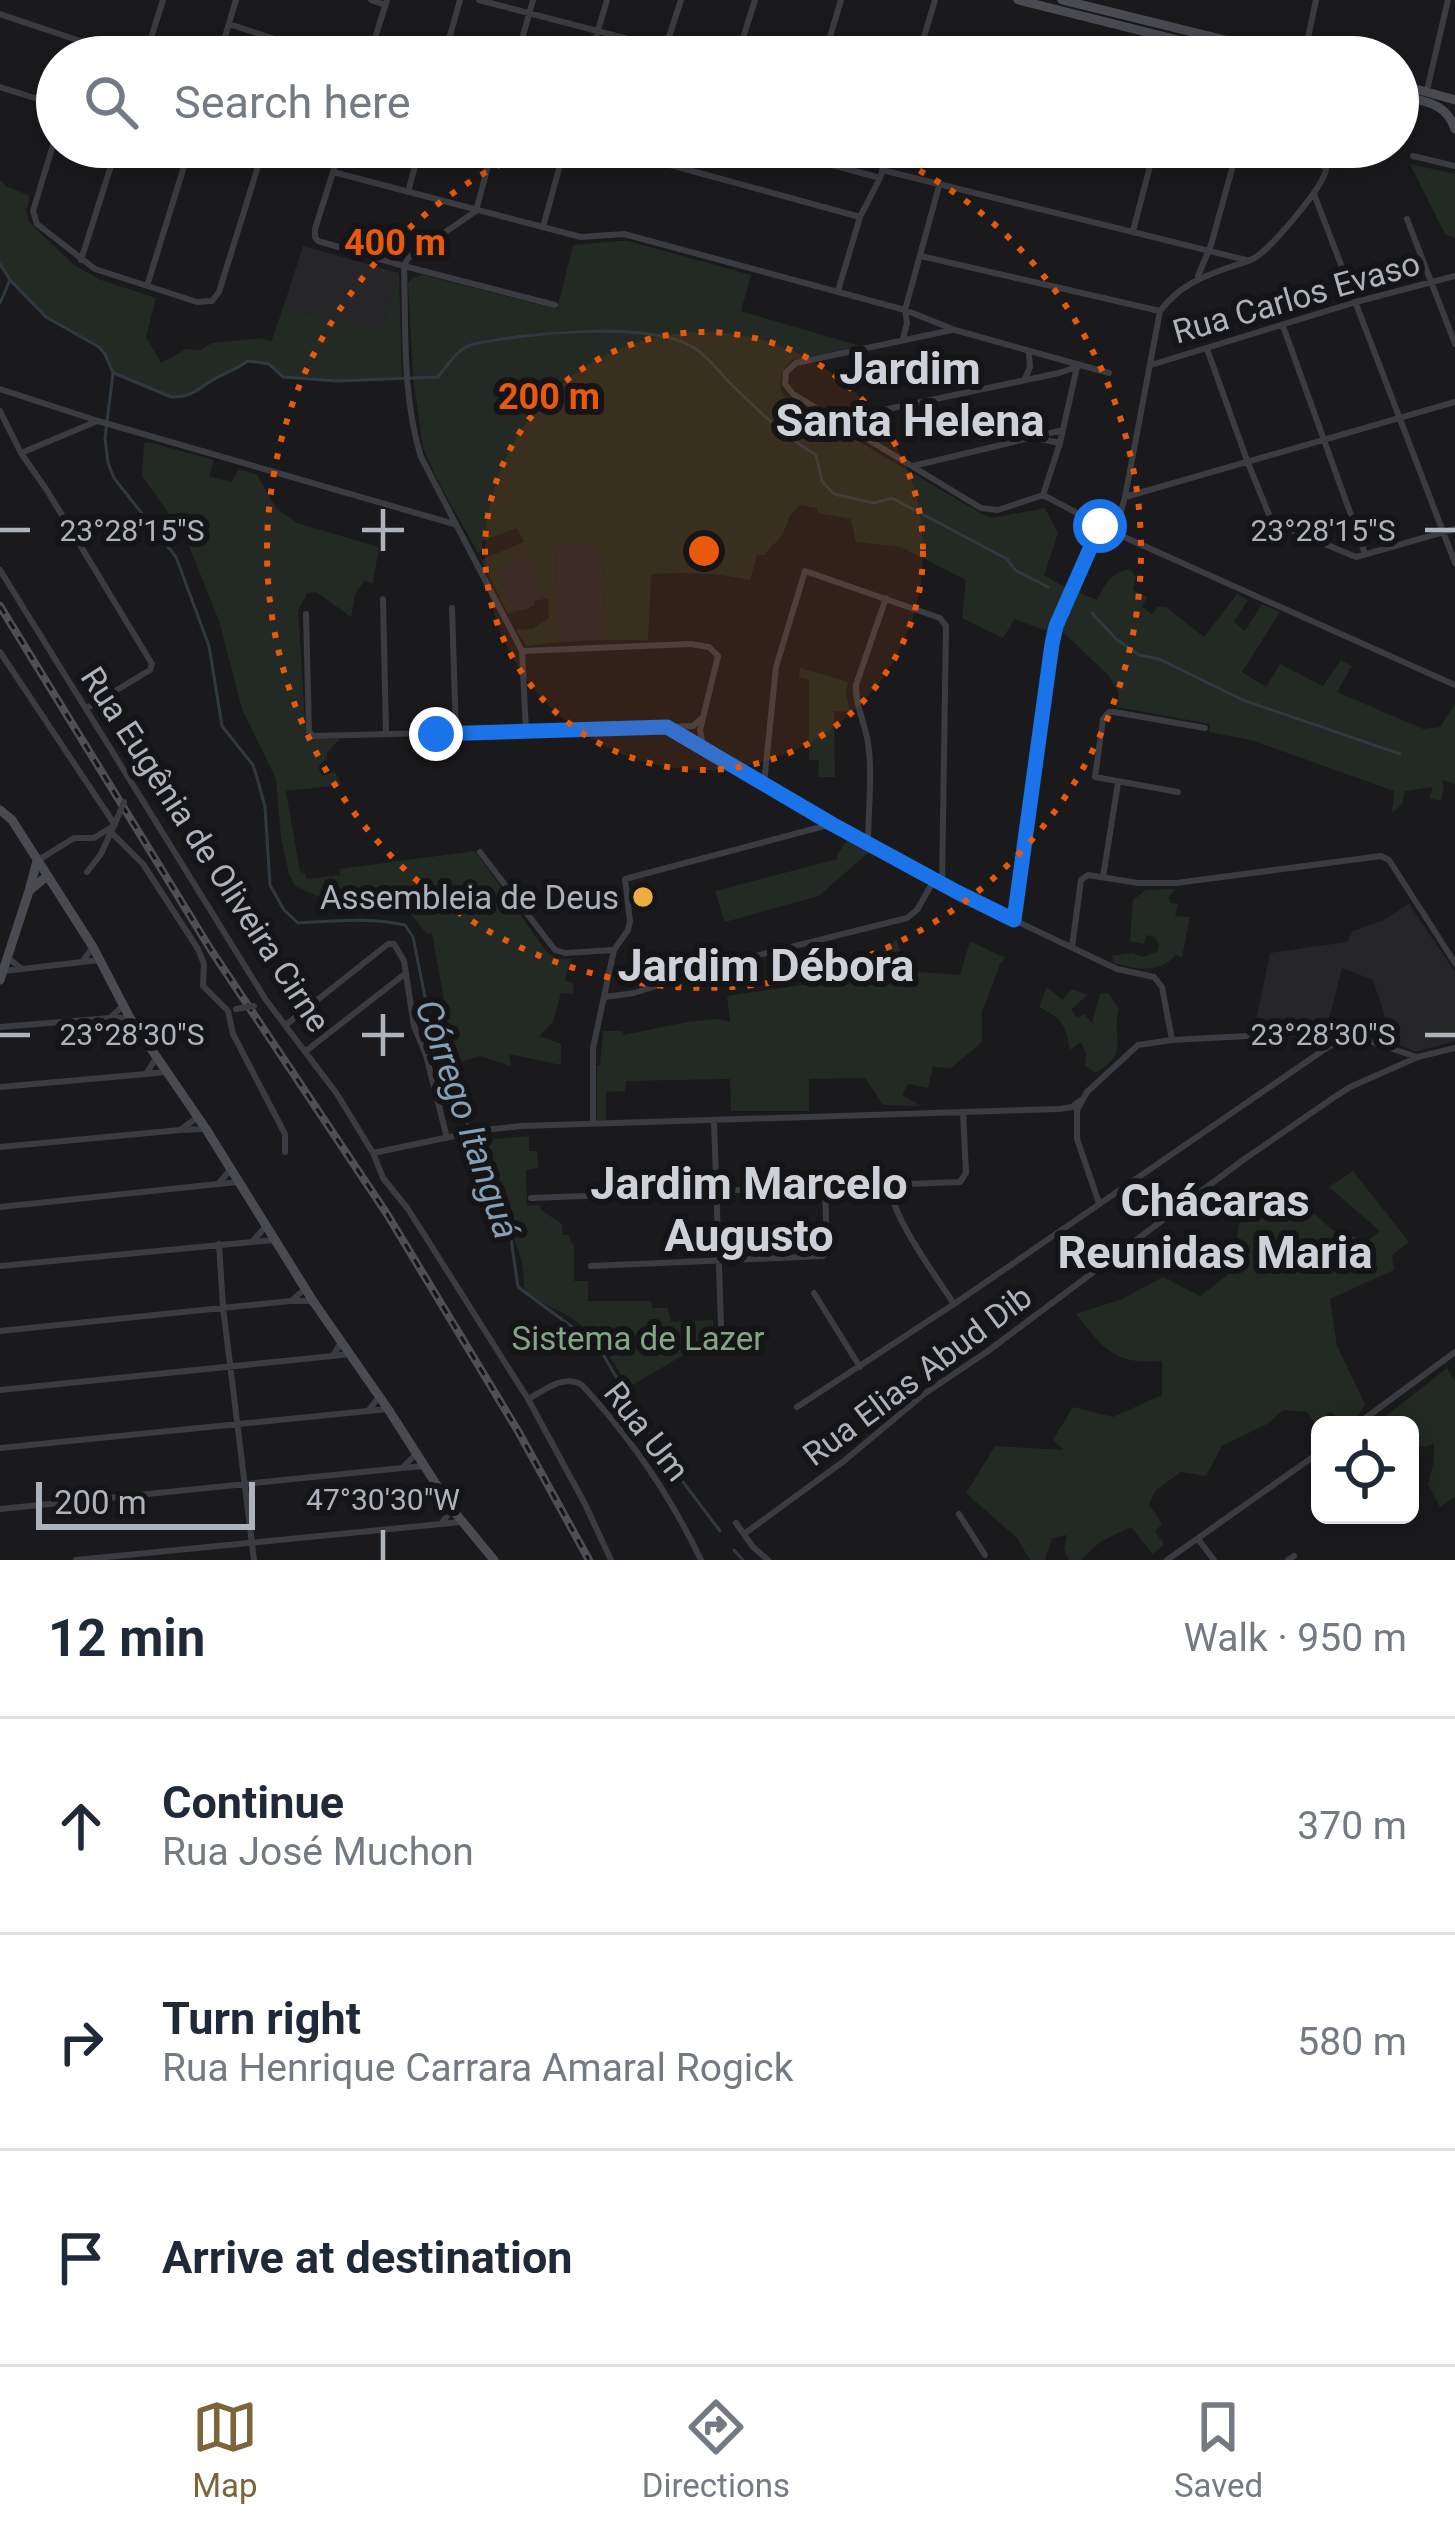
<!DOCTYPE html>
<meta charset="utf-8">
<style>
:root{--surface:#fff;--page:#f6f6f7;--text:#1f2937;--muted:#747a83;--line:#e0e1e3;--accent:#7c643b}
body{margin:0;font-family:Roboto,sans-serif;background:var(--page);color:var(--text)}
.controls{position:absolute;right:36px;bottom:36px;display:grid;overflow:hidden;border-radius:18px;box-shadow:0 6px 30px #0003}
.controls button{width:108px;height:108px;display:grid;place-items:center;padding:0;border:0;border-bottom:3px solid var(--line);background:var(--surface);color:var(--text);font:60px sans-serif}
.scale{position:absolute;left:36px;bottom:30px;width:219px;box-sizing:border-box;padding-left:12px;border:6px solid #adb2bb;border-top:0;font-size:33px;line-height:42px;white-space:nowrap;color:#adb2bb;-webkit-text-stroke:9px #151517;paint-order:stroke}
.stop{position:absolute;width:36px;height:36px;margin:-27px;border:9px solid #1a73e8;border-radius:50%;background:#fff}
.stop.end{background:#1a73e8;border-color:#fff;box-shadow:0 3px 12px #0008}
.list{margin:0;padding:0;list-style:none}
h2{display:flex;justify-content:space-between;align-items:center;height:156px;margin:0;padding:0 48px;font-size:51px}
h2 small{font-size:39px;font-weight:400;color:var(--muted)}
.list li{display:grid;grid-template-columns:78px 1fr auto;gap:36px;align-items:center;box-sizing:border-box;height:216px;padding:0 48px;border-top:3px solid var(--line)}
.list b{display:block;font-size:45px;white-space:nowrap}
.list p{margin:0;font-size:39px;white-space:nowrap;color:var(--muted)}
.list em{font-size:39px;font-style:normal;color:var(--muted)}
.icon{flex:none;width:66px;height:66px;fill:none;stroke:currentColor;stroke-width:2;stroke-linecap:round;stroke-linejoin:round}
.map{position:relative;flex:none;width:1455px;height:1560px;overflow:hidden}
.search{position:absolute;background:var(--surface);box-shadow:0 6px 30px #0003;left:36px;right:36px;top:36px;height:132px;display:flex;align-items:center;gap:30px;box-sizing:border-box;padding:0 42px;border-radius:66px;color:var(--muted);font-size:45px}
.sheet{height:804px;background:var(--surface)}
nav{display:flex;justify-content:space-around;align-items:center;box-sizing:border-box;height:168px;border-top:3px solid var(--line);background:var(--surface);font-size:33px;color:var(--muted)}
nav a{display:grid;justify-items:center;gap:6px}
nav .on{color:var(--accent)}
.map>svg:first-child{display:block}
.built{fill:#262629}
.green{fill:#222a23}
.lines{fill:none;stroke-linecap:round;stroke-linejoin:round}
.stream{stroke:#303940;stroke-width:3}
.street{stroke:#3b3c41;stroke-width:6}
.secondary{stroke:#494b51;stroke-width:9}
.rail-casing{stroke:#4e5056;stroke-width:8}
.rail{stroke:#151517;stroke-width:3;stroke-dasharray:9;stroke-linecap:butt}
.street-bridge{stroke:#3b3c41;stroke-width:6}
.route{stroke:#1a73e8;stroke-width:15}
.ticks{fill:none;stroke:#adb2bb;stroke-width:4.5}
.ring{fill:none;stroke:#e8590c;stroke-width:6;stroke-dasharray:6 12}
.poi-dot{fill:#eead40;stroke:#151517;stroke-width:4.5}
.labels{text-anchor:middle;stroke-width:12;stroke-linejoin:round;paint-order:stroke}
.street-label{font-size:33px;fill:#adb2bb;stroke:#151517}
.poi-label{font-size:33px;fill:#adb2bb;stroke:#151517;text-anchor:end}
.park-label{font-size:33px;fill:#84a585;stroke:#151517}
.water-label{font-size:36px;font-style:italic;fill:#85a0b5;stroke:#151517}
.district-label{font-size:45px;font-weight:bold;fill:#ced1d7;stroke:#151517}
.ticks-label{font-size:30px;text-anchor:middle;fill:#adb2bb;stroke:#151517;stroke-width:12;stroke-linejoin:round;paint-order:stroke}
.centre{fill:#e8590c;stroke:#151517;stroke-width:6}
.ring-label{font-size:36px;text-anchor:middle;font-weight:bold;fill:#e8590c;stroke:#151517;stroke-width:12;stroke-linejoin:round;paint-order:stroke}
</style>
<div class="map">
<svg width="1455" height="1560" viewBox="0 0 1455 1560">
<rect width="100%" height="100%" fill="#1a1a1c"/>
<path class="built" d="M303,246L399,273L381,331L283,308Z
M561,545H590L603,556L606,640L558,642L556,548Z
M525,547L544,599L534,601V605L525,610L515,611L496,569L524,556L521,548Z
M1409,904L1455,972V1041L1415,1052L1393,1042L1373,980L1342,968L1327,1027L1254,1030L1270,953L1347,942L1353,931L1382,921Z"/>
<path class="green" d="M1410,164L1455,174V238L1445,234Z
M0,180L6,186L30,196L26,210L29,222L74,265L101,280L156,298L146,337L161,363L186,349L200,350L212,343L263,338L271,342L283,308L381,330L399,273L402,377L336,381L283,377L269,364L249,361L228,374L219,376L199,392L179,398L170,397L113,373L99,347L46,317L10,280L0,264Z
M619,241H628L751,275L741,311L860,346L792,360C780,369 776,386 786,399L982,514L992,518L1045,508L1058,533L1044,575L1068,589L1047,631L1015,619L1003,638L962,618L966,580L901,547L856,542L851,519L818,513L817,508L801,505C788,513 789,522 782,535C777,543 769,546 765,555H757L750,580C717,573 685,572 651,574L648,640H606L603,556L590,545H561L556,548L558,642L527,646L516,630L532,629L549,618L548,599H544L525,548L521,549L524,556L496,569L515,611L508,614L481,560L524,542L517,528L482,541L483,550L478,553L441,487L423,448L413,377L408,283L412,278L423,275L557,309L573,245Z
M147,442L214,460L209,476L232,482L239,469L257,475L277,509L297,523L379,547L373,583L364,581L355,595L351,617L316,592L307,593L298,611L306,734L313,739H340L327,753V759L318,766L322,776L335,772L341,785L286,791L300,872L304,873L307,879L340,875L339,869L475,851L546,951L555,958L571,959L565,980L574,984L573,994L561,993L553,1022L539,1036L561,1044V1065L509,1054L511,1066L480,1056L460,1062L449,1029L432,933L427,934L404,906L385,901L322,898L295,886L289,874L281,838L276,779L242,709L219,621L185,536L142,476L144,444Z
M1130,569L1136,577L1133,590L1147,597L1142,607L1152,614L1157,607H1166L1204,637L1237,594L1248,600L1234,622L1245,631L1262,604L1280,612L1242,672L1266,687L1280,664L1323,686L1341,660L1352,666L1337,692L1423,729L1440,727L1455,704V784L1441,780L1444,786L1441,801L1429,798L1433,787L1405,791L1402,804L1392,813L1394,791L1251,740L1209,732L1210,724L1117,707L1119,693L1109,676L1062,631L1078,592L1097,600C1106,583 1110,573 1130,569Z
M800,668L848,682L846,694L850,712L834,711L835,777H818L819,760H809V680L799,677Z
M848,839L870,851L819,896L725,922L715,891L837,859V855Z
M1175,889L1168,898L1171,903L1178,904L1175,916L1190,917L1182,957L1176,955C1159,974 1136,970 1114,963L1112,956L1132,953L1144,957L1158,951L1159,943L1154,937L1146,935L1144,944L1130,941L1133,900L1146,890Z
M896,939L907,971L960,975L970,941L1005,958L1000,964L982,1012V1042L951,1068L933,1067L928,1088L908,1084L902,1095L921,1106L883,1105L865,1078L809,1079V1111H731L730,1079L626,1081L625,1091L606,1092V1120L597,1121V1066L600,1065L603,1031H622L624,1035L687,1022L718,1019L730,1022L727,996L836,980L870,965Z
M1047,987L1062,1000L1072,989L1088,995L1071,1009L1077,1018L1084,1014L1092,1023L1100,994L1108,993L1119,1009C1110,1038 1132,1052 1095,1073L1085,1065L1086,1054L1081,1042L1070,1050C1066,1024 1062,1019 1039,1007Z
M529,1136V1151H537L538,1168L526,1170L527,1206L540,1205L541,1210L562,1224L563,1235H568L574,1247V1281H588V1301H651L653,1308H668L671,1322L713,1320V1329L721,1333L629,1387C614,1362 597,1336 573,1319C556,1307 537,1304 524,1288C524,1255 516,1243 501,1215C490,1191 481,1166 473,1141Z
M1353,1171L1409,1242L1392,1255L1394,1270L1330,1299L1337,1346L1365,1404L1358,1416L1344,1423L1331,1412L1327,1413L1329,1425H1320L1319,1429L1307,1412L1283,1410L1269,1423L1222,1446L1206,1476L1181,1472L1156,1490L1149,1504L1162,1524L1155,1531L1164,1544L1153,1554L1131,1527L1100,1542L1081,1560H1069L1064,1549L1067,1535L1052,1538L1045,1560H1030L1017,1538L966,1493L995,1446L1064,1450L1053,1440L1073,1407L1113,1417L1162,1395V1361C1114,1365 1104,1349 1076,1314L1122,1299L1163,1277L1200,1296L1233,1271L1239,1224L1286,1190L1333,1230L1367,1241L1380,1231L1329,1187Z
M1447,1368L1455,1382V1497L1440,1507L1428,1484L1433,1465L1434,1444L1424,1447L1410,1442V1425H1388L1383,1418Z"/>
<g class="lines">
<path class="stream" d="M0,264L10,280L46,317L99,347L105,354L113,373L105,438L108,463L114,478L176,557L209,646L222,726L253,765L258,781L265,807L270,885L284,910L298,923C335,921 369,917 405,925L413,937L427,1007L441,1054L462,1103L479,1172L509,1225L518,1287L598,1346L651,1436L675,1458L680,1478L720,1531
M0,303L9,282
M114,373L171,397C196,397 199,386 220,376C230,371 238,368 248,361L269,364L283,377L311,379L336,381L438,377C447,366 457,349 471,345C520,333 646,321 691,346C706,354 719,372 731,384C761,413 780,433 816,455L822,481L834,494L874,503L892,498L1007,559L1015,570L1048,587
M1092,613L1116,639L1139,655L1159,659L1243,700L1400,754
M734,1550L743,1560"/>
<path class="street" d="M371,0L385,5
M479,0L697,57
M0,14L128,57
M229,24L329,57
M921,47L961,57
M665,49L681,0
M145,57L163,0
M219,57L236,0
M369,57L387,0
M444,57L460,0
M517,57L533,0
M590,57L607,0
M737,57L755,0
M824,57L841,0
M918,57L935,0
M1304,57L1316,0
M0,87L57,105
M1427,90L1448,0
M57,132L33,211L37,224L95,269L197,302L212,301L219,292L264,147
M341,147L315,229V237L318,241L404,266L555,305
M493,147L476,211L408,258L404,266C406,329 402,397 421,457L522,651L526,731
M766,147L880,178
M1074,147L1150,166
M608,148L860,217
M1413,156L1455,166
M882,170L1246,260
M333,172L581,237L624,234L905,310L955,330L1109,373
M408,192L420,147
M1314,194L1455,563
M1407,219L1455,344
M543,227L565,147
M1133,231L1155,147
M921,256L1160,311
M81,260L117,147
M1198,276L1211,245L1235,158
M147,286L190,147
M838,291L860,217L880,178L890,147
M1283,326L1365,554
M952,330L796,363L786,372L785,384L793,394L981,508L998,510L1043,495
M903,339L907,323L905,310L939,186
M1207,349L1248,463L1272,522L1356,557L1455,529
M1151,365L1356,302L1455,276
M1025,379L1030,367L1029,354
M0,389L98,421L454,524
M0,411L21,453L48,492L152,664L150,670L87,708
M851,429L859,419L874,412L1059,373L1076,367
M1035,438L1060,443
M21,453L95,422
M913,466L1063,430
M1043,495L1115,533L1455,685
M1043,495L1060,443L1077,367
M1125,497L1455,402
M1115,533L1125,497L1160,311C1179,286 1201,277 1230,267C1238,264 1249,262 1256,257C1272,247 1323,187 1326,170L1319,160L1288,150
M0,570L266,1000L337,1094L373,1153L383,1178L408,1209L528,1399L585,1504L611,1560
M383,599L386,733
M452,608L456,733
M306,614L309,732L313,736L667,727L832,824L957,893L1117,969L1154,977L1162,987L1172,1040
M522,651L690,644L709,647L718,656L700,730L702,741L706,748
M0,652L115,825L94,838H74L37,861
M670,727L693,726L702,718
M764,784L776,667L805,571L940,618L946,626L942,885
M1178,792L1095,777L1103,719L1109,712H1114L1205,728
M112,833L143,864L198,949L204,964L203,986L228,1011L233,1034L285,1134V1152
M868,843C868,811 873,775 868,743C865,723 855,705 856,685L886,598
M480,852L555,950L565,953L614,950
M87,872L101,854L120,812
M1103,877L1118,783
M1015,918L1052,644L1056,625L1100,526
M93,947L82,962L100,960
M1072,947L1081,880L1088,875L1138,883H1176L1381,856L1389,860L1455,963
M22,969L82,962
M3,971L22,969L7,957
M605,997L634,993L735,961L907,918L917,910L934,880
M123,1006L110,1018H130
M287,1024L388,944H394L404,961L414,1026L426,1055L447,1138
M0,1027L110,1018
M306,1051L406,973
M156,1058L146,1074L165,1072
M0,1087L146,1074
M198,1117L180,1130L203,1129
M714,1121L721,1325
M593,1122V1048L614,950L628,930L630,921L625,879L832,824
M0,1147L180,1130
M373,1153L483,1130L521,1126L1059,1109L1072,1107L1080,1101
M231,1169L218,1184L238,1182
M890,1184C890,1215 936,1276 954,1304
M531,1198L960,1182L966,1173L963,1112
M1099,1203L1077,1139V1110L1087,1092L1138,1045L1172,1040L1327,1032L1357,1037L1417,1057
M0,1207L218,1184
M266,1226L252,1242L275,1240
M219,1244L223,1307L254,1560
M0,1266L252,1242
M591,1266L823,1256L827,1250L825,1187
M305,1289L291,1301H311
M814,1293L860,1367
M0,1331L291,1301
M341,1342L333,1356L349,1354
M0,1390L333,1356
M379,1397L368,1411L388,1409
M528,1399C545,1390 564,1374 582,1385C631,1438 670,1495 701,1560
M797,1407L954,1304L1328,1047L1347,1038L1357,1037
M1356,1425L1455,1352
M0,1448L368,1411
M416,1454L402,1468L425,1466
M0,1509L402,1468
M452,1509L441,1524L460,1522
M959,1514L985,1555
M736,1523L753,1547L768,1560
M744,1534L844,1461L924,1394L988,1351L1243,1160L1333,1098L1350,1087L1418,1057L1455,1048
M1198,1539L1214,1560
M76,1560L441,1524
M1167,1560L1320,1452
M1288,1560L1294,1556"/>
<path class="secondary" d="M1018,0L1246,57
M1062,0L1294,57
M1398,84L1455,100
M1398,95C1424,102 1445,101 1455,129
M0,810L12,820L93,947L130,1018L206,1129L313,1301L388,1409L452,1509L494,1560
M37,861L29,891L47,876
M0,980L29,891"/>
<g class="rail-casing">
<path id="rail" d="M0,606L211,950L387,1214L518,1431L589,1560"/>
</g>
<use href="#rail" class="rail"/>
<path class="street-bridge" d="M120,812L124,802
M236,1009L254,1006"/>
</g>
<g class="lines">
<path class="route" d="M436,734L667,727L832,824L957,892L1014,920L1052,644L1056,626L1100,526"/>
</g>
<path class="ticks" d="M383,509V551M0,530H30M362,530H404M1425,530H1455M383,1014V1056M0,1035H30M362,1035H404M1425,1035H1455M383,1530V1560"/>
<circle cx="704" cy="551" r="219" fill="#e8590c" fill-opacity=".12"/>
<g class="ring">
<circle cx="704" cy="551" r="219"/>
<path d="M871 147A437 437 0 1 1 537 147"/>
</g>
<circle class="poi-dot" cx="643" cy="897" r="12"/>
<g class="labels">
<g class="street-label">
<text transform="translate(1296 297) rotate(-16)" y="12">Rua Carlos Evaso</text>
<text transform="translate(206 849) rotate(57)" y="12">Rua Eugênia de Oliveira Cirne</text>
<text transform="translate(917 1375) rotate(-37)" y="12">Rua Elias Abud Dib</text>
<text transform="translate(647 1431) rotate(52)" y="12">Rua Um</text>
</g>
<g class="poi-label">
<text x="619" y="909">Assembleia de Deus</text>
</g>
<g class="park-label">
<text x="638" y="1350">Sistema de Lazer</text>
</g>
<g class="water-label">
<text transform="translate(468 1119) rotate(71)" y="13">Córrego Itanguá</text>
</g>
<g class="district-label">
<text x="910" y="384">Jardim<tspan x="910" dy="52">Santa Helena</tspan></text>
<text x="766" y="981">Jardim Débora</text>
<text x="749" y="1199">Jardim Marcelo<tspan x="749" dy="52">Augusto</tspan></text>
<text x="1215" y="1216">Chácaras<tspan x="1215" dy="52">Reunidas Maria</tspan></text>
</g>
</g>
<g class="ticks-label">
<text x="132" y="541">23°28'15"S</text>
<text x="1323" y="541">23°28'15"S</text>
<text x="132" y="1045">23°28'30"S</text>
<text x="1323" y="1045">23°28'30"S</text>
<text x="383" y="1510">47°30'30"W</text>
</g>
<circle cx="704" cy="551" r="18" class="centre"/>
<g class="ring-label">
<text x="395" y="255">400 m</text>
<text x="549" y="409">200 m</text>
</g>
</svg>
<div class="controls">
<button><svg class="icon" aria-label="locate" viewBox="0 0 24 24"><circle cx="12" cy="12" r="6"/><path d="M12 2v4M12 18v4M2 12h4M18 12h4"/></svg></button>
</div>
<div class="scale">200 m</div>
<div class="stop" style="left:1100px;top:526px"></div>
<div class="stop end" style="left:436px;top:734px"></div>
<div class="search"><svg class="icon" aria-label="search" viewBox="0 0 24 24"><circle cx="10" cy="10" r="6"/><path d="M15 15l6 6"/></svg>Search here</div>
</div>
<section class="sheet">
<h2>12 min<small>Walk · 950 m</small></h2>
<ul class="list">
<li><svg class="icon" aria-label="ahead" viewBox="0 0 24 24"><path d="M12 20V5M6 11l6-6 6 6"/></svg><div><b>Continue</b><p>Rua José Muchon</p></div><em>370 m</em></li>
<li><svg class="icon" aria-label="right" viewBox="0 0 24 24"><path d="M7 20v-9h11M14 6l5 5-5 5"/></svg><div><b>Turn right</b><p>Rua Henrique Carrara Amaral Rogick</p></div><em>580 m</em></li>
<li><svg class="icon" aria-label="arrive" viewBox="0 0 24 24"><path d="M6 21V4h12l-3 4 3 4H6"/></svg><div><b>Arrive at destination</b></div></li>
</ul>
</section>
<nav>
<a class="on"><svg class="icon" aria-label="map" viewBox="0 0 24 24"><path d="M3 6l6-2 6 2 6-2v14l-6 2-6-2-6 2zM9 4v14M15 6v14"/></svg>Map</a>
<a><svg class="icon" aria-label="directions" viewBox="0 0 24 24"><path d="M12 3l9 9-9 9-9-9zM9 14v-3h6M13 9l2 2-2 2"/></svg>Directions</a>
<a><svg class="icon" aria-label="saved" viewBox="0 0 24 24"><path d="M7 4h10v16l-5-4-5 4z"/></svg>Saved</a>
</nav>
